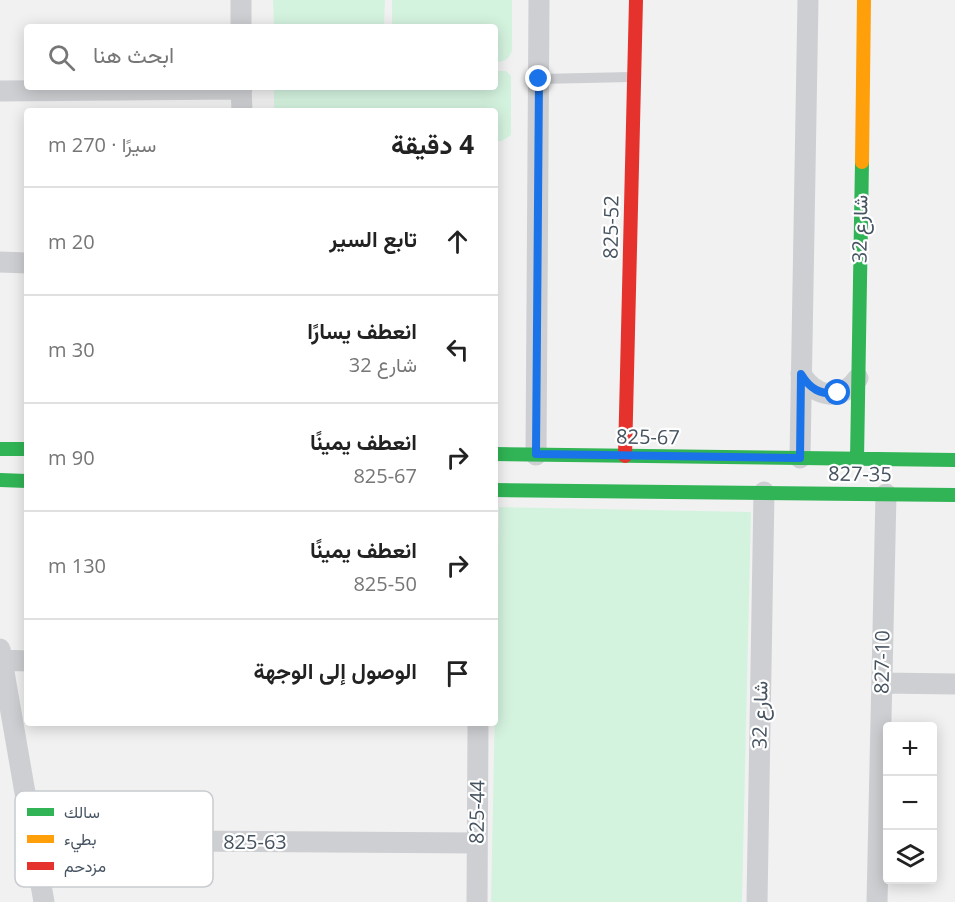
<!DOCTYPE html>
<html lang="ar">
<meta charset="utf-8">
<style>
:root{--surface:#fff;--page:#f2f2f2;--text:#222;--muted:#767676;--line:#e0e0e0}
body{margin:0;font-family:"Open Sans",Vazirmatn,sans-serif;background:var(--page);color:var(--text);direction:rtl}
.controls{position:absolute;right:18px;bottom:18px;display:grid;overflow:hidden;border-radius:6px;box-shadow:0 3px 15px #0003}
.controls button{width:54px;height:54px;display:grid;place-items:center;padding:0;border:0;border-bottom:2px solid var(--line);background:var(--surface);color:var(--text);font:30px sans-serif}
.stop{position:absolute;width:18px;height:18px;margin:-14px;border:4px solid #1a73e8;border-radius:50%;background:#fff}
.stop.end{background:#1a73e8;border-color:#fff;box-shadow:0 2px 6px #0008}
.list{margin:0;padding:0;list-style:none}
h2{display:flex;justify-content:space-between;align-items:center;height:78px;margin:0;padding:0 24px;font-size:26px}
h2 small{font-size:20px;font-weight:400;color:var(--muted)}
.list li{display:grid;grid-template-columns:39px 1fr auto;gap:18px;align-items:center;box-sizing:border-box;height:108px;padding:0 24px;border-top:2px solid var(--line)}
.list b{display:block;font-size:22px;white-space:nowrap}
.list p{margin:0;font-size:20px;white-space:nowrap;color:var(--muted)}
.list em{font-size:20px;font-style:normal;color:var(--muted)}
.icon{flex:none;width:33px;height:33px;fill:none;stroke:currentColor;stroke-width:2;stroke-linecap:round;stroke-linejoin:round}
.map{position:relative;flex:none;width:955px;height:902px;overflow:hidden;direction:ltr}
.search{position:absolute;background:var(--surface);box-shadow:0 3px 15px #0003;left:24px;top:24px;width:474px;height:66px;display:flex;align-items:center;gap:15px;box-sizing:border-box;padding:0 21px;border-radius:6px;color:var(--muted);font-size:22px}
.panel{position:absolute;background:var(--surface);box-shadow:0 3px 15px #0003;left:24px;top:108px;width:474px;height:618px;border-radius:6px;direction:rtl}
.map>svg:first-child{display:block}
.green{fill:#d4f3df}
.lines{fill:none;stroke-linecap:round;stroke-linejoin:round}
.lane{stroke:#cdcfd2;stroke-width:10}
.street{stroke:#cdcfd2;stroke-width:21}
.fast{stroke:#30b455;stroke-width:14}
.slow{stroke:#ff9f0a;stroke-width:14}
.jam{stroke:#e5322d;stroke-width:14}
.route{stroke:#1a73e8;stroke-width:8}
.labels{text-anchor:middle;stroke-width:4.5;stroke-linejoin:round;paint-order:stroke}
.street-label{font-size:20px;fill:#465360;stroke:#fff}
.key{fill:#fff;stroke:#c8cbcf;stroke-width:1.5}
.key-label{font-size:16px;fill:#465360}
</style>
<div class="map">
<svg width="955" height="902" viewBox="0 0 955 902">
<rect width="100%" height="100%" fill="#f2f1f1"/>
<path class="green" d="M273,0H385L384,27H274Z
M392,0H512V51C509,59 504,62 495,62V27H392Z
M495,71H506L511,76V135L502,141H495V111H274V87H495Z
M499,507L751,512L742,902H491Z"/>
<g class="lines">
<path class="lane" d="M539,79L631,77"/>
<path class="street" d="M241,0V27
M241,87L242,111
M0,91L242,89
M0,262L27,263
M801,374C816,398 841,402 858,378
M536,455L539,0
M800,458L808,0
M0,649L44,902
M2,660L27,661
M882,683L955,684
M33,840L477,843
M477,902L478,723
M757,902L764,492
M877,902L886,494"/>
<path class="fast" d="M0,449H27
M495,454L955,460
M857,459L862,162
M0,480L27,481
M495,490L955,495"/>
<path class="slow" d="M862,162L864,0"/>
<path class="jam" d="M625,456L636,0"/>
</g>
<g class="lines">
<path class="route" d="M539,79L536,454L800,458L801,374C810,389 820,395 838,393"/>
</g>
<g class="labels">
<g class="street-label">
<text transform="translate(611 227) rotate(-89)" y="7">825-52</text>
<text transform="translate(860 229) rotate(-89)" y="7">شارع 32</text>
<text transform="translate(648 437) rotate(1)" y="7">825-67</text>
<text transform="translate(860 474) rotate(1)" y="7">827-35</text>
<text transform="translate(882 662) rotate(-89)" y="7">827-10</text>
<text transform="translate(760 715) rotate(-89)" y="7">شارع 32</text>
<text transform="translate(477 812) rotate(-89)" y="7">825-44</text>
<text x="255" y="849">825-63</text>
</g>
</g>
<rect x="15" y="791" width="198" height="96" rx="9" class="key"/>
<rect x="27" y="808" width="27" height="8" fill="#30b455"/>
<rect x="27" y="835" width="27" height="8" fill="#ff9f0a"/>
<rect x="27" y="862" width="27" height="8" fill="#e5322d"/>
<g class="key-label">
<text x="64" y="818">سالك</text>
<text x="64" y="845">بطيء</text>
<text x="64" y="872">مزدحم</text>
</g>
</svg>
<div class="controls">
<button>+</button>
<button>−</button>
<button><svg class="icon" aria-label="layers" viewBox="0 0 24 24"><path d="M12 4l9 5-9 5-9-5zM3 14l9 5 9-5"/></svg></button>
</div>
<div class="stop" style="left:838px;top:393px"></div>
<div class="stop end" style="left:539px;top:79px"></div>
<div class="search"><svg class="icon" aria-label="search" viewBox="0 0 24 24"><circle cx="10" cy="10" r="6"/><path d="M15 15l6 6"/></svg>ابحث هنا</div>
<section class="panel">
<h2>4 دقيقة<small>سيرًا · 270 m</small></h2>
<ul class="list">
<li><svg class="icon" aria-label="ahead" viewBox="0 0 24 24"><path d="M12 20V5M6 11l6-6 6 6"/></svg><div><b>تابع السير</b></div><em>20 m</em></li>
<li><svg class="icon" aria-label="left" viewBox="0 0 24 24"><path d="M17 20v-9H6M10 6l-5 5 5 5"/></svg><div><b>انعطف يسارًا</b><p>شارع 32</p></div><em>30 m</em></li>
<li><svg class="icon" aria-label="right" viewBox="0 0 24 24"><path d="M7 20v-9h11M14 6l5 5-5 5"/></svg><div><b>انعطف يمينًا</b><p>825-67</p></div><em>90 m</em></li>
<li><svg class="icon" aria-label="right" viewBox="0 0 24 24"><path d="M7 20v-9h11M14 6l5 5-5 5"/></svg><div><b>انعطف يمينًا</b><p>825-50</p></div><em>130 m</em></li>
<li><svg class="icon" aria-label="arrive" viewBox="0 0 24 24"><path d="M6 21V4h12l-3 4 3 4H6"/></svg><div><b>الوصول إلى الوجهة</b></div></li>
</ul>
</section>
</div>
